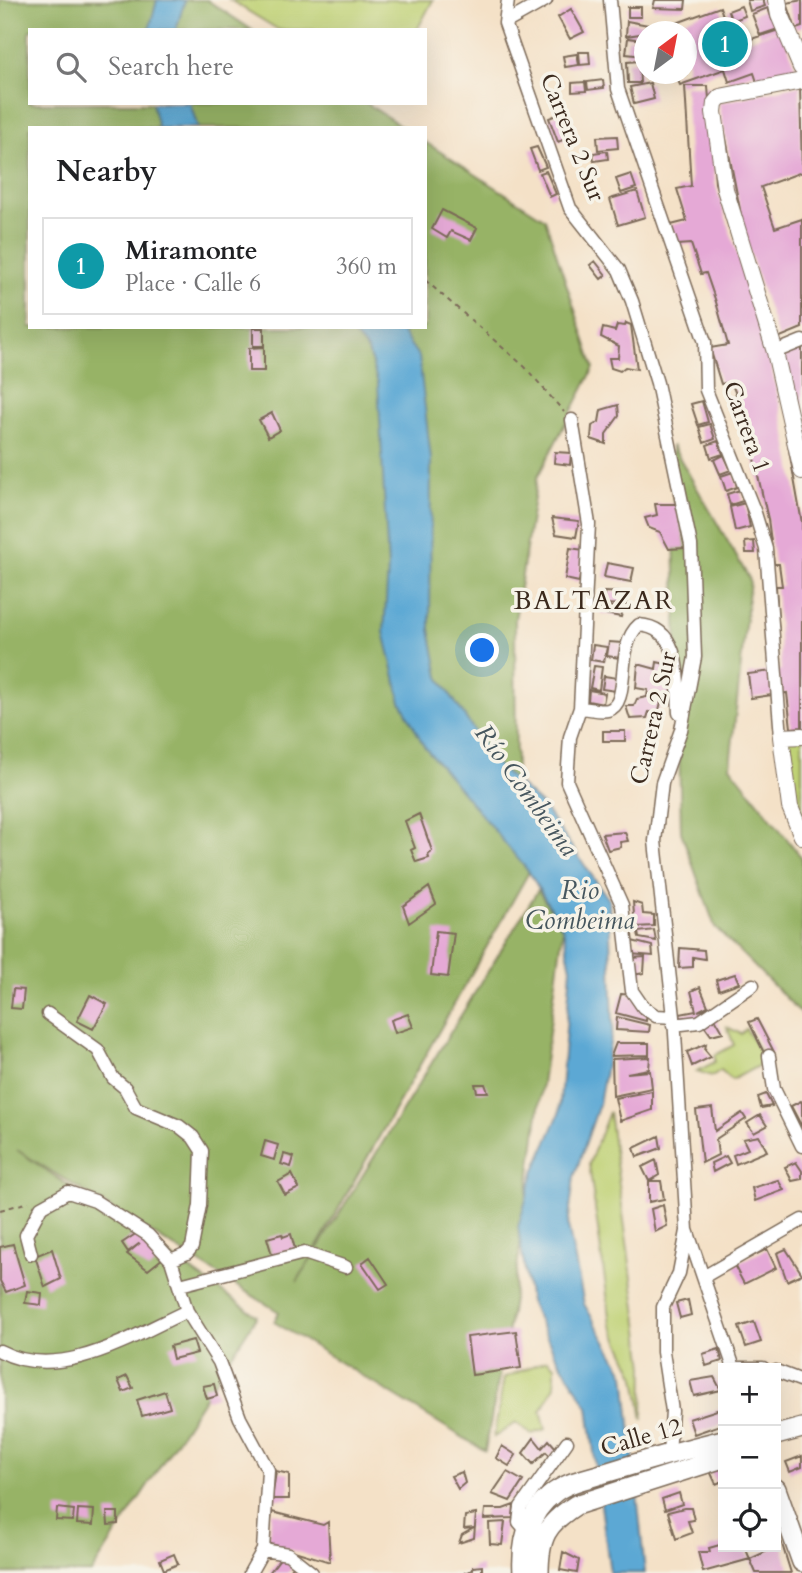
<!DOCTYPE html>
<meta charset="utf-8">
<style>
:root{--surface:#fff;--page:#f6f6f6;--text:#202124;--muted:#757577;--line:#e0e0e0;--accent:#c8321e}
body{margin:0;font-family:Cardo,serif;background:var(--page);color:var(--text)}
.controls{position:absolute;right:21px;bottom:21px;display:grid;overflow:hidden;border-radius:0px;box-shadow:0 7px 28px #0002}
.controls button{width:63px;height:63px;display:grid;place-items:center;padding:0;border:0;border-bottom:2px solid var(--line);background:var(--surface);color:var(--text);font:35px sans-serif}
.compass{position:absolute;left:634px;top:21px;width:63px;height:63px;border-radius:50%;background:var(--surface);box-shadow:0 7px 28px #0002;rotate:32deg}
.you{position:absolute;left:483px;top:651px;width:24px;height:24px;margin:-18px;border:5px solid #fff;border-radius:50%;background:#1a73e8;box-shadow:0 0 0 10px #1a73e833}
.badge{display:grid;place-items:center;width:46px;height:46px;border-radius:50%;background:var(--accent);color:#fff;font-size:23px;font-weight:700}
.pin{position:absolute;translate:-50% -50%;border:4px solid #fff;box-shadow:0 2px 7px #0006}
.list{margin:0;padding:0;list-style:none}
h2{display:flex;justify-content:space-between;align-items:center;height:91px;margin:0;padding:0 28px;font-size:30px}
h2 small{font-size:23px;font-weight:400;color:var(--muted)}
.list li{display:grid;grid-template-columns:46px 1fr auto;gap:21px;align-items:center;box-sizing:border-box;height:98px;margin:0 14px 14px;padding:0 14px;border:2px solid var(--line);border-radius:0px}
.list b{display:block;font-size:26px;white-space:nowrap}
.list p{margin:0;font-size:23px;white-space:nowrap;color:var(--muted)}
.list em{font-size:23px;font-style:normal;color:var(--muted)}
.icon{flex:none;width:38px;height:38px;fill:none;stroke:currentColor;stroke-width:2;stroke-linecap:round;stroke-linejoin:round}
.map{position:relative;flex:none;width:802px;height:1573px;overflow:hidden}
.search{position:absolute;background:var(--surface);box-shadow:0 7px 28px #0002;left:28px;top:28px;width:399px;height:77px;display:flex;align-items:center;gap:18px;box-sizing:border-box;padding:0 24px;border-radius:0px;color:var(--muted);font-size:26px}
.panel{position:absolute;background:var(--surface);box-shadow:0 7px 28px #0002;left:28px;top:126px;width:399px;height:203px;border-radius:0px}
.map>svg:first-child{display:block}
.green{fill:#bfd174;stroke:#7d7e49;stroke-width:2}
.forest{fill:#97b366;stroke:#696e42;stroke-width:2}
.water{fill:#5ba8d4;stroke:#4b6979;stroke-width:2}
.building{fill:#e5a9d6}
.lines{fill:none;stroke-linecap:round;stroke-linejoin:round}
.minor-casing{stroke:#7c6a59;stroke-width:15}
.tertiary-casing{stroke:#7c6a59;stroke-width:18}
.secondary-casing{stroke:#7c6a59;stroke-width:20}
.primary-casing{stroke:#7c6a59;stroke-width:22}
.path{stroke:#7c6a59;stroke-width:2;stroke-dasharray:5 5;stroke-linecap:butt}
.minor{stroke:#fff;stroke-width:12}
.tertiary{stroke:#fff;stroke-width:16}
.secondary{stroke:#fff;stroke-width:18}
.primary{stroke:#fff;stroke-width:19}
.labels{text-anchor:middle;stroke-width:7;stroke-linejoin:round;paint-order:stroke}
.street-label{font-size:24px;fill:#3b2a1e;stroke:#f7f3e8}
.neighbourhood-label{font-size:26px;letter-spacing:2px;fill:#3b2a1e;stroke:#f7f3e8}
.water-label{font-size:26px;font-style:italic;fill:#46565e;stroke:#f7f3e8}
</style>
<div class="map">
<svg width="802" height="1573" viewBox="0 0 802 1573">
<rect width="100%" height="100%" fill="#f7f3e8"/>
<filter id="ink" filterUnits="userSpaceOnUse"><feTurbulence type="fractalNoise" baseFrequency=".0143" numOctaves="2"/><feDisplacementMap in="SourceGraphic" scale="14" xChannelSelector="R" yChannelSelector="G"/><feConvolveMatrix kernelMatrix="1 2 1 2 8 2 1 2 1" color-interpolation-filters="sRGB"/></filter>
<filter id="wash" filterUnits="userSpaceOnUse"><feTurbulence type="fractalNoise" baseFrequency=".00686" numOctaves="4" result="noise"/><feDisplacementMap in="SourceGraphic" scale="28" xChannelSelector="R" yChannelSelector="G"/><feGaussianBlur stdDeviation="1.57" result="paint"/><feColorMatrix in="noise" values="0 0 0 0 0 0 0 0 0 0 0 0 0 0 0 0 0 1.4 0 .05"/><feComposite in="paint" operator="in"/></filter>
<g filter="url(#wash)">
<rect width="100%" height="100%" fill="#f4e1c7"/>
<path class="green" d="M230,0H433L417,30H279Z
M802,736V836L781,737Z
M727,1027L741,1034L746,1029L763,1057L758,1066L732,1080L721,1070L712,1076L697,1071L715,1062V1055L734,1045Z
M609,1112L644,1366L643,1420L636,1377L611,1324L589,1164Z
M547,1360L555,1366V1386L541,1411L546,1429L532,1434L516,1423L494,1437L504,1378Z"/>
<path class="forest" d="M0,0H207L252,30H30V103H366L404,128H30V327H425V142L545,219L594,368L537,478L515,620L516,782L529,872L297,1282L538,890L563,929L511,1313L485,1451L274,1322L279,1312L17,1150L257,1316L91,1573H0Z
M672,445L750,580L730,766L802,858V1014L715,927L681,832Z"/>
<path class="water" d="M157,0H185L176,30H149Z
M152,103H190L198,128H158Z
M347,327H398L419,357L431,459L430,629L439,677L496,764L543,806L609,900L613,1027L599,1104L574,1177L568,1226L584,1304L625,1374L645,1573H610L588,1407L554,1352L530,1302L518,1227L534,1172L559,1114L571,968L563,929L529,872L424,746L401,702L384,632L388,568L378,383L368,351Z"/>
<g id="blocks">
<path class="building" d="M655,0H686L685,9L653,8Z
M747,0H763L765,6L750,11Z
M802,0V27L796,29L787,3Z
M741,6L745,16L732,21L728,11Z
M628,7H641V17H628Z
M720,7L733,45L782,29L798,75L759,88L754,73L729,82L725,69L680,85L675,74H687V32L655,31Z
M768,8L772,20L778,18L781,28L760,35L752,14Z
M571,9L584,32L570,39L558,17Z
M627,21L654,26V32L626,36Z
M628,38L644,40V56L626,54Z
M579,52H589L590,64L580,65Z
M577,54L579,65L565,67L563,56Z
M639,61L640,83H628L627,62Z
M603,80L604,88L588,90L587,82Z
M585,82L586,91L572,92V83Z
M650,83L654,99L634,104L630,87Z
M800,85L802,172L761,187L775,228L802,219V328L778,338L746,240L719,103Z
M685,86H708L715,183L768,354L785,428L802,523V727L791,728L787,693L751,698L748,674L781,670L776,586H782L779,564H774L768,519L743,411L731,382L721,384L710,348L728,345L716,302L706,273L701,274L691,244L677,245L671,225L687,221L677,189L691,186Z
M564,112L573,136L558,142L549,118Z
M617,136L618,148L598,150L597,137Z
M537,147L546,167L538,170L530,149Z
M607,151L608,159L594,161L593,153Z
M546,171L556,194L550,197L540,173Z
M631,174L636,188L621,193L616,179Z
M637,191L645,217L618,225L610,199Z
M442,210L477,228L471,240L451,231L447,238L432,229Z
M595,261L606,275L601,279L590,265Z
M626,323L631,325L637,369L625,367L620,371L611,368L609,358H618L619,346L601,337L603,328L615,331L617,325L625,326Z
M253,328H264V346H253Z
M802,344V429H801L778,352Z
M264,347V371H249V348Z
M702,401L708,422L698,425L691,404Z
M618,405L619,416L606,434V444L591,439L592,426L599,422L601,410Z
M272,413L280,430L268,437L259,420Z
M710,424L715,439L704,443L699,427Z
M718,441L723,454L711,458L707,445Z
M555,452L571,453L570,465L554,463Z
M724,455L731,470L720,474L714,460Z
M733,472L737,487L726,491L721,476Z
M740,490L743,501L730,505L727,494Z
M745,503L750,527L735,531L730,507Z
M655,504H677L686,548L669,549L660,532L649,528L645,518L657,515Z
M552,518L579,521L576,537L556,534Z
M754,541L755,553H746L745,542Z
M570,548L584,550L579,582L565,579Z
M607,563L634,568L631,582L604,577Z
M604,592L628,593L626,605L603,604Z
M601,605L623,609L621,617L600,613Z
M609,642L622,643L620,658L607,656Z
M593,645L607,647L604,662L591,660Z
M657,662L674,666L673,697L663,694L658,714L649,712L647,718L630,719L626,706H634L637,699L647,697L648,690L636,688L638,664L656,669Z
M594,666L602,667L599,690L590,688Z
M604,676L618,678L616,691L602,689Z
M589,690L605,693L603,704L588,701Z
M603,731H625V741H603Z
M419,814L432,851L428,854L429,858L416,862L411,850L415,848L405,821Z
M625,832L628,841L620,842L621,847L608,850L602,834Z
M429,887L436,904L409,923L403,906Z
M633,902L642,905L643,914L654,915V926L635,927Z
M654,930L656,941L639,938L638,932Z
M436,931L454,933L448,977L431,975Z
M632,941L652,946L653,956L631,954Z
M680,948L704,950L705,959L693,957V967L679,968Z
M645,957L644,973L633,975L632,958Z
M735,974L739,983L719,990L716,980Z
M700,987L708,1006L698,1011L709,1008L723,1032L711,1035L703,1024L682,1026L680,1014L696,1011L691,991Z
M13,989L24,990L22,1009L11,1008Z
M621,994L632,995L647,1013L646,1021L616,1013Z
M90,995L107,1004L93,1029L77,1021Z
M408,1014L413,1027L395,1033L391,1020Z
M617,1017L650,1025L649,1032L616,1030Z
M757,1019L774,1052L764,1053L749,1022Z
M616,1043H649V1055L611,1056Z
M706,1044L705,1050L711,1057L692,1066L687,1052Z
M650,1057L649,1069L627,1073L650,1071L652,1088L613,1096L612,1059Z
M475,1084H485L488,1092H477Z
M652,1091V1110L620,1121L615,1098Z
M766,1094L772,1106L761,1108L758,1097Z
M801,1101L802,1102V1127L791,1106Z
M712,1108L715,1131L742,1113L746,1119L716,1139L718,1155L702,1163L696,1110Z
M760,1115L767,1126L754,1133L747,1123Z
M659,1136L661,1148L637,1157L634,1148Z
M759,1136L767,1151L736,1164L733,1155L748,1149L743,1139Z
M265,1141L278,1145L274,1160L261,1156Z
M284,1154L294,1157L291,1167L281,1164Z
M726,1156L730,1163L713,1172L711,1163Z
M656,1160L659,1175L649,1181L642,1167Z
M796,1162L802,1171V1179L792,1181L785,1167Z
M292,1174L299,1188L285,1195L278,1182Z
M778,1180L784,1190L755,1201L752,1188Z
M649,1181H661L664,1199L649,1202Z
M663,1205L667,1226L655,1232L651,1209Z
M137,1233L163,1258L148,1270L127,1254L140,1243L128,1252L122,1243Z
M282,1234L283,1237L291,1234L295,1249L272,1255L267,1238Z
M13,1244L25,1285L6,1292L0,1281V1247Z
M52,1249L61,1279L45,1287L35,1256Z
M767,1249L776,1268L744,1284L734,1265Z
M786,1249L802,1274L787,1281L777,1253Z
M370,1257L388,1284L380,1289L362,1263Z
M27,1291L42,1293L41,1305L25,1303Z
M688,1300L691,1315L680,1318L676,1303Z
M754,1322L761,1342L746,1347L739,1327Z
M516,1331L521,1368L472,1375L467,1337Z
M193,1340L197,1353L173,1359L170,1346Z
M719,1349L722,1361L706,1366L703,1354Z
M127,1376L133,1388L123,1392L118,1380Z
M714,1377L721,1390L694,1396L690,1381Z
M214,1384L217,1396L207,1399L203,1386Z
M165,1391L170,1408L142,1416L137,1400Z
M723,1408V1424L694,1434L689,1419Z
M534,1438L542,1448L549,1440L556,1448L551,1457L546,1452L533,1464L523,1453Z
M502,1446L516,1455L509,1466L496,1458Z
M802,1456V1467L790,1472L786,1462Z
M723,1465V1481L716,1484L710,1471Z
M276,1471L289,1474V1499H272Z
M462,1472L465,1483L458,1489L451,1476Z
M507,1472L523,1481L510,1501L492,1494Z
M679,1493L682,1504L665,1510L662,1499Z
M514,1505L513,1518L484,1519L485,1509H503Z
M57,1508L74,1510L73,1521L56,1520Z
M684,1508H691L694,1520L688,1521L692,1533L676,1539L668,1512Z
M78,1509L94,1510L93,1525L77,1524Z
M107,1512H118V1524L108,1525Z
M272,1512L323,1525L328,1522L330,1562L268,1543Z
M476,1514L474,1538L459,1543L462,1535L474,1528L464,1529L465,1516Z
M505,1522L502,1545L490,1544L489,1523Z
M781,1541L791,1573H756L750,1559L776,1547Z
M723,1544V1547H745L750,1559L703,1572L698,1552H710L709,1548Z
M563,1552L579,1560L577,1573L560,1570Z
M174,1554L178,1564L164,1570L160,1560Z
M282,1556L294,1565L288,1573H269Z
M482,1566V1573H464L473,1570V1567Z"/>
</g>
</g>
<g filter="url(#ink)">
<use href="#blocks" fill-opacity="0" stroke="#7c6a59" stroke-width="2"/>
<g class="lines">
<g class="minor-casing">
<path id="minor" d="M508,0L505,23L570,208L619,270L632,301L657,383L691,545L695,657L681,730L662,783L655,841L674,1017L687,1230L734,1368
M610,0L618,89L705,342L706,390L755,513L766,549L781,737
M505,23L546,0
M775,352L802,341
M572,420L589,524L580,708L570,737L567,782L622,905L632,991L643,1007L656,1016L674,1017
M580,708C588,708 600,712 608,710C632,704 614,646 639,625C683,628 677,681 679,713
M48,1014L98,1050L113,1078L125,1088L136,1108L179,1126L193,1137L202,1151L200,1205L192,1247L187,1253L171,1260
M673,1025L699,1022L753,985
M769,1056L774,1089L802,1146
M31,1254L26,1235L41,1207L68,1192L95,1201L148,1235L171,1260L187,1311L219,1362L240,1418L268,1470L263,1550L250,1573
M705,1276L802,1220
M180,1285L304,1253L346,1267
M0,1351C60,1383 132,1336 187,1311
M734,1368H763
M776,1371L800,1380
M669,1453L672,1411L663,1352V1307L679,1273L687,1231
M526,1530L519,1522L521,1507L567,1442
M263,1550L288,1554L312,1573"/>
</g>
<g class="tertiary-casing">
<path id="tertiary" d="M802,81L720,97L715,103L714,112L725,189L775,352L802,471
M802,736L781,737L790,807L802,836"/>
</g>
<g class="secondary-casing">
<path id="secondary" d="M777,0L780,15L802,67"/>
</g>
<g class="primary-casing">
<path id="primary" d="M776,1435L802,1428
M776,1489L802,1562
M523,1573C521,1542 528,1512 555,1492C569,1482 588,1478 605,1473C644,1461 683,1450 723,1440
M539,1573C539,1537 546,1524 576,1505L723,1458"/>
</g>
<path class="path" d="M425,280L525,367L564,412
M0,1210L29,1202"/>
<use href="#minor" class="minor"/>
<use href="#tertiary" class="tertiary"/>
<use href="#secondary" class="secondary"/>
<use href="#primary" class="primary"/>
</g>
</g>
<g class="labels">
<g class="street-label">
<text transform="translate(573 137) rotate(68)" y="8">Carrera 2 Sur</text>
<text transform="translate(747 427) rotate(70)" y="8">Carrera 1</text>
<text transform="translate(653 718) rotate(-77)" y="8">Carrera 2 Sur</text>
<text transform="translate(641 1437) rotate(-16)" y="8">Calle 12</text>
</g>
<g class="neighbourhood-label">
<text x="594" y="609">BALTAZAR</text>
</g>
<g class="water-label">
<text transform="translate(527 790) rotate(54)" y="9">Río Combeima</text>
<text x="580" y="899">Rio<tspan x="580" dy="30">Combeima</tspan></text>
</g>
</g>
</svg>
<div class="controls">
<button>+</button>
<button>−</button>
<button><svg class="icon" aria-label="locate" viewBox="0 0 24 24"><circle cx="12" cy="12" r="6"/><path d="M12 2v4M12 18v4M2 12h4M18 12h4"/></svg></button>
</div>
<svg class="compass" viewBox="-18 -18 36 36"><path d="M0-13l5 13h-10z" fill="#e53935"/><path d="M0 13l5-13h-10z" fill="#757577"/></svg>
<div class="you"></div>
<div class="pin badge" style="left:725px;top:44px;background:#0f9aa8">1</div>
<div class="search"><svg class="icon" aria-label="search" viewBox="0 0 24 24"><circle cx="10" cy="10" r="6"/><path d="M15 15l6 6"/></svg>Search here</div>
<section class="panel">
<h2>Nearby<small></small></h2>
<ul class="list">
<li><span class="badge" style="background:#0f9aa8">1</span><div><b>Miramonte</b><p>Place · Calle 6</p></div><em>360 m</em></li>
</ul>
</section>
</div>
